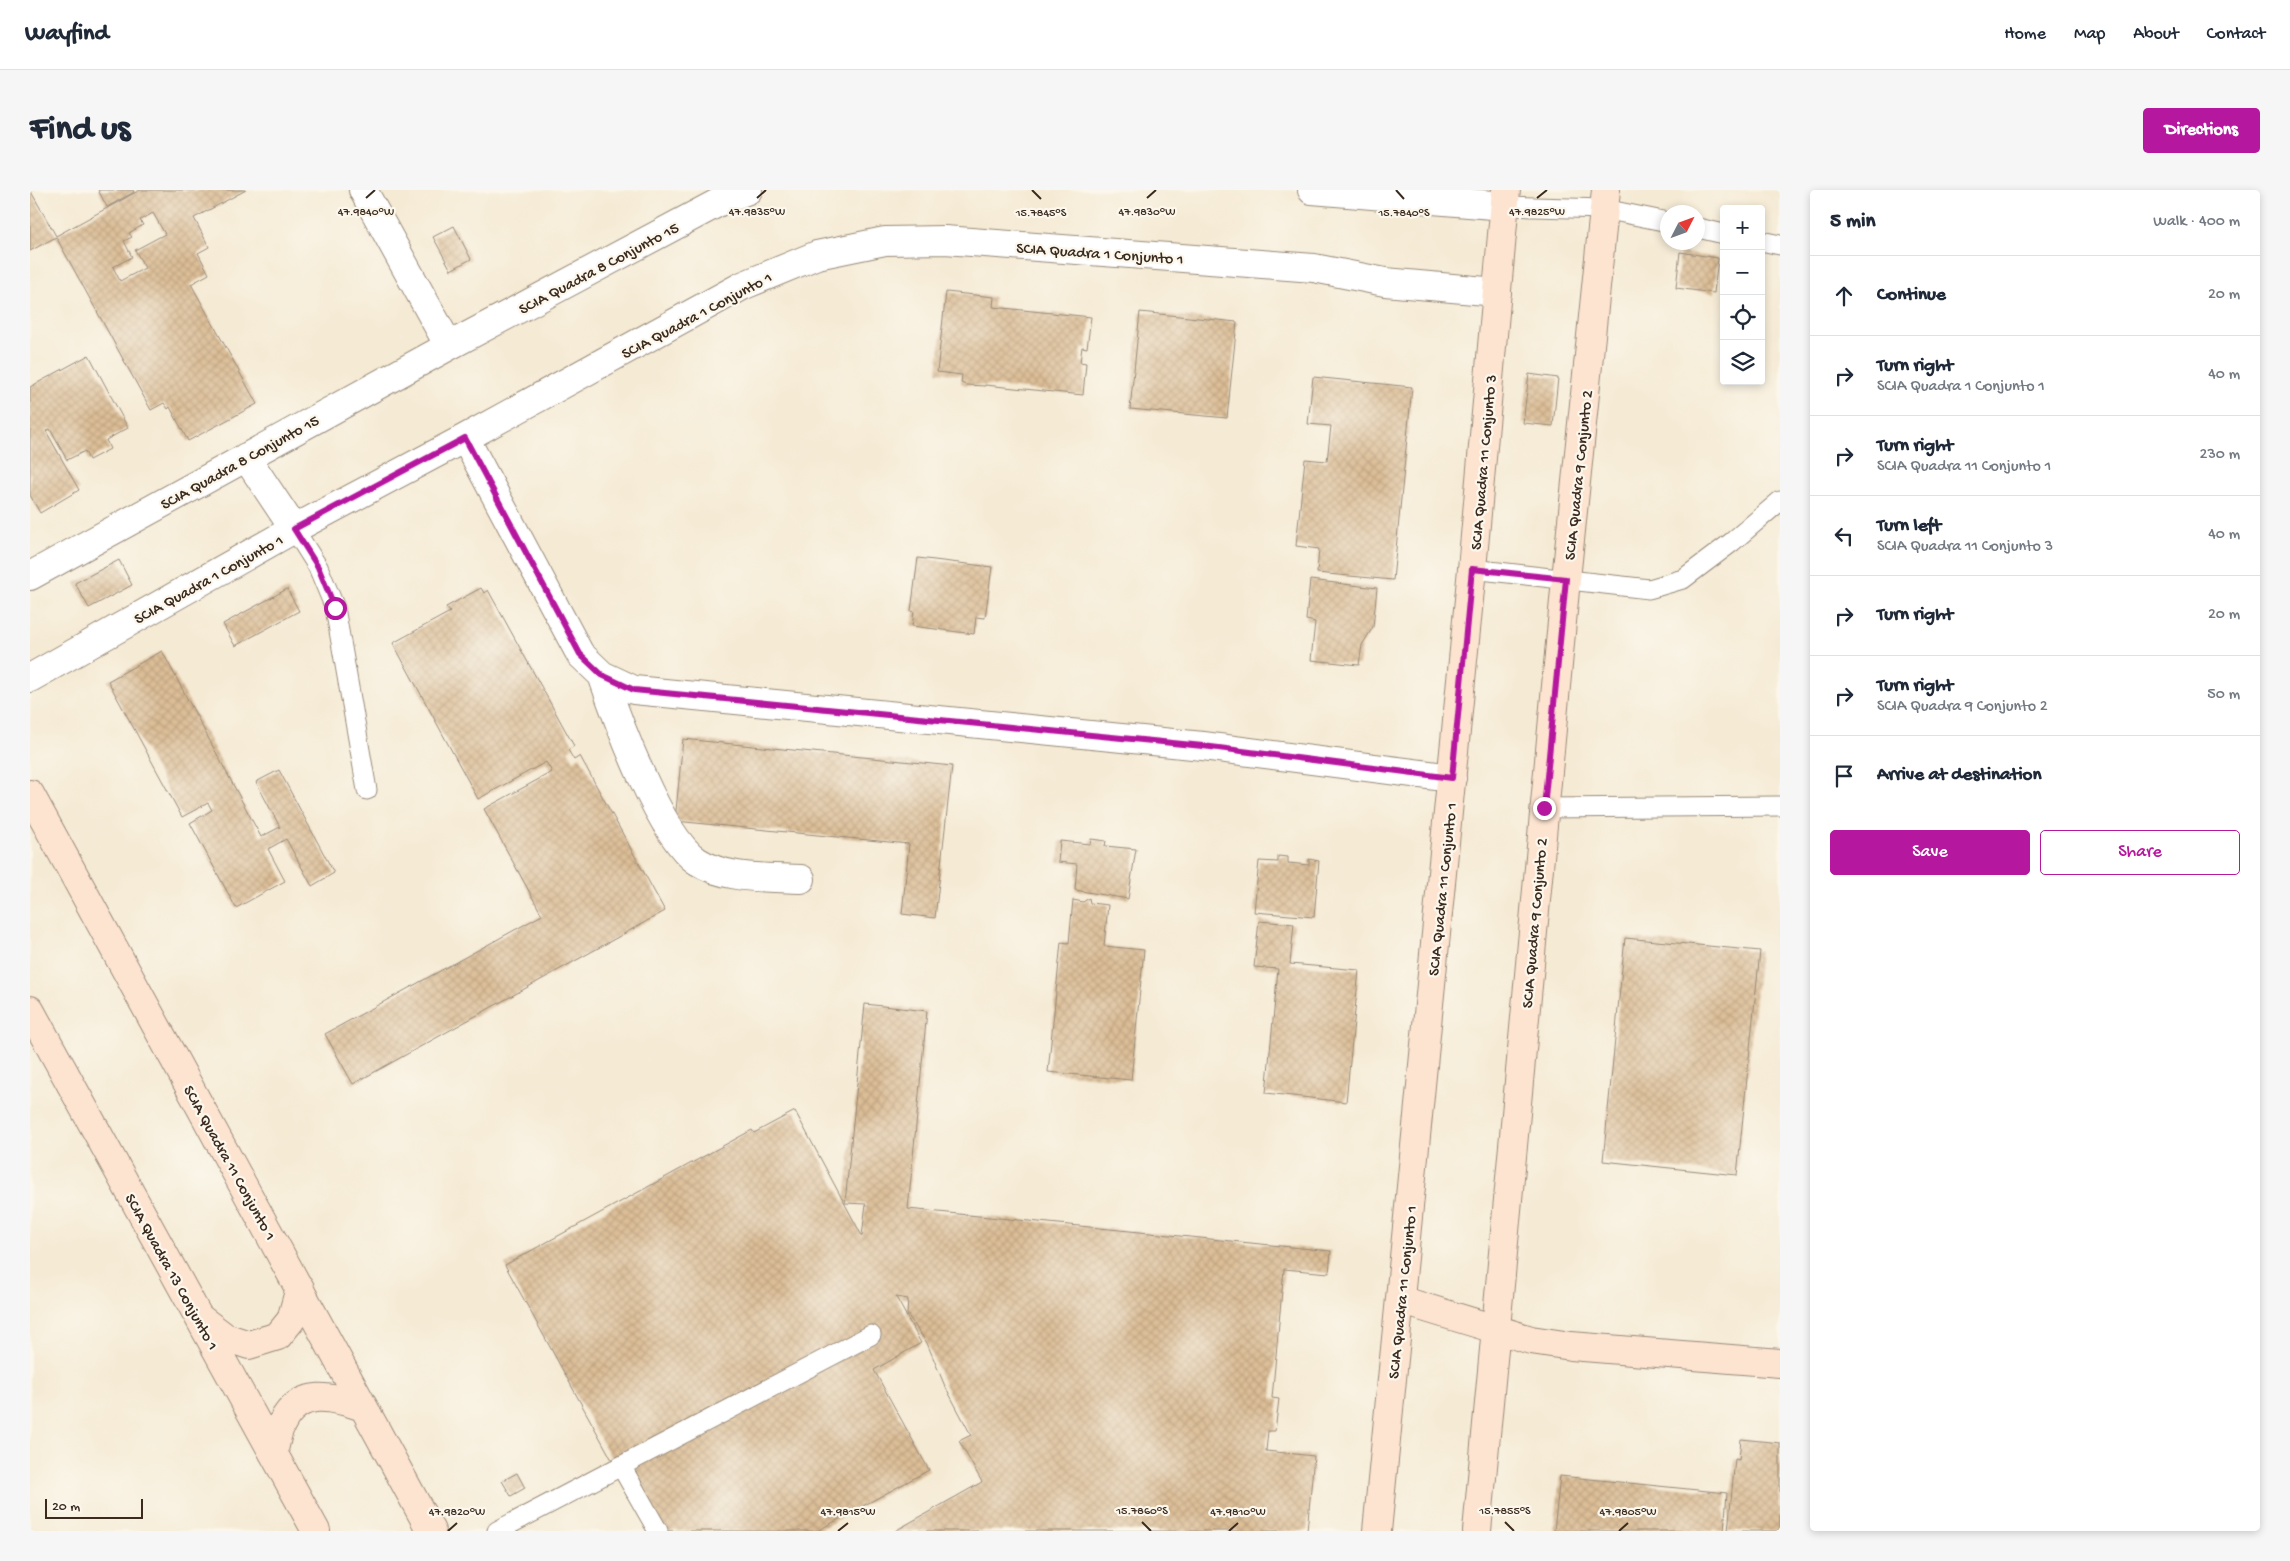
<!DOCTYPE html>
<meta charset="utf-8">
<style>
:root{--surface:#fff;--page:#f6f6f7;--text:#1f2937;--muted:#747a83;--line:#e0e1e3;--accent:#b5179e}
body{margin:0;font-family:"Gochi Hand",sans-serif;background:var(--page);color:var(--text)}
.controls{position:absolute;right:15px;top:15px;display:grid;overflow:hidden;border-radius:5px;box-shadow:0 2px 8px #0003}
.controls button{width:45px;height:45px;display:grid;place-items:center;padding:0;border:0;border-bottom:1px solid var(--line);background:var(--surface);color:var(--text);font:25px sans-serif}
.compass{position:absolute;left:1630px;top:15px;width:45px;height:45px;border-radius:50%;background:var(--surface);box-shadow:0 2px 8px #0003;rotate:48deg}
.scale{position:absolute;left:15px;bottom:12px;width:98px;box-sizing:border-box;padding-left:5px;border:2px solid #3b2a1e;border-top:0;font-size:14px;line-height:18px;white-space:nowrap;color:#3b2a1e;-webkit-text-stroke:4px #fbf7ec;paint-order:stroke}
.stop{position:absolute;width:15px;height:15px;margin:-11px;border:4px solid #b5179e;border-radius:50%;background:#fff}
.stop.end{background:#b5179e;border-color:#fff;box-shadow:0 1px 5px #0008}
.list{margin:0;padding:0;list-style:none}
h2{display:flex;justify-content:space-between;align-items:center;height:65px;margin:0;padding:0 20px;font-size:21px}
h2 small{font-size:16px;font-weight:400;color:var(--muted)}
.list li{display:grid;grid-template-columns:32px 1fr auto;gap:15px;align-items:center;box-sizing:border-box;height:80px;padding:0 20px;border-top:1px solid var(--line)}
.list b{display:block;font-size:19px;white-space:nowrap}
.list p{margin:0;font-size:16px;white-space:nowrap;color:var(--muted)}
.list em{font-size:16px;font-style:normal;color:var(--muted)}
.actions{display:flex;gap:10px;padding:15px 20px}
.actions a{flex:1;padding:11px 0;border:1px solid var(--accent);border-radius:5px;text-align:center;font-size:18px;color:var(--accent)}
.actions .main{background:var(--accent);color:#fff}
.icon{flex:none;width:28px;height:28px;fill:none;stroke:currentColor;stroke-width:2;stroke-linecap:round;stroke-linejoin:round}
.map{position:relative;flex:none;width:1750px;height:1341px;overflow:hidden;border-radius:5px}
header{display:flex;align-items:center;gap:30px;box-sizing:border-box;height:70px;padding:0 25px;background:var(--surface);border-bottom:1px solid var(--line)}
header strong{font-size:24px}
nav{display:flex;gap:28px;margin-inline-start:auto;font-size:18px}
.intro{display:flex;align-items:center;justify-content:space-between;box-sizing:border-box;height:120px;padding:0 30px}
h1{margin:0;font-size:35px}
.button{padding:12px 22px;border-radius:5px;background:var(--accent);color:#fff;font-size:18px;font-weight:700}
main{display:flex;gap:30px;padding:0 30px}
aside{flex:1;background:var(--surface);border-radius:5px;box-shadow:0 2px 8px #0003}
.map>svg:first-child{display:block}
.building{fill:url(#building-cross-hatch);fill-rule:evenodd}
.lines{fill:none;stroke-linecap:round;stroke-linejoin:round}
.lane-casing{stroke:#988a79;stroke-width:21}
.street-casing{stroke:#988a79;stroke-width:30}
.secondary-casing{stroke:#988a79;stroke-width:30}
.lane{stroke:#fff;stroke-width:19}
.street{stroke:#fff;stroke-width:28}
.secondary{stroke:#fde4d1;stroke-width:28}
.route{stroke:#b5179e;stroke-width:6}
.ticks{fill:none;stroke:#3b2a1e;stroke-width:2}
.labels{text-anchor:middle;stroke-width:4.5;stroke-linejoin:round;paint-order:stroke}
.street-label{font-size:16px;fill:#3b2a1e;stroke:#fbf7ec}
.ticks-label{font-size:12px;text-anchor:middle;fill:#3b2a1e;stroke:#fbf7ec;stroke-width:4.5;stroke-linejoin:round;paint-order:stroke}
</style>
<header>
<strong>Wayfind</strong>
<nav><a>Home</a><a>Map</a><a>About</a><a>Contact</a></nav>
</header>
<div class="intro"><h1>Find us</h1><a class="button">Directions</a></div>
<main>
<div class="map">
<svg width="1750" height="1341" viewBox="0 0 1750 1341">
<defs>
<pattern id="building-cross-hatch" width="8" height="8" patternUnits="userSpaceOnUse" patternTransform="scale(1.25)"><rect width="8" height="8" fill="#dcbe97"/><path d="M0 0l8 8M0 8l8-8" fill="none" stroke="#bea382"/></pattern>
</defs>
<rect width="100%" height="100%" fill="#fbf7ec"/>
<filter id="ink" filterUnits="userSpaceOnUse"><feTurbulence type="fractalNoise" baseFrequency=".02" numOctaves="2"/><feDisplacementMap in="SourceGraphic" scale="10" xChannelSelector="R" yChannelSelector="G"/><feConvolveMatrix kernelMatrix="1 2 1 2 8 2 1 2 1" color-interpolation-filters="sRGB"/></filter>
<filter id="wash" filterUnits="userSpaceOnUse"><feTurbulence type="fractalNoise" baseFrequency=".0096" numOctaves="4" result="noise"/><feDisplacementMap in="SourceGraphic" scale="20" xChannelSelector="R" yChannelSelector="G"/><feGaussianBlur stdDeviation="1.12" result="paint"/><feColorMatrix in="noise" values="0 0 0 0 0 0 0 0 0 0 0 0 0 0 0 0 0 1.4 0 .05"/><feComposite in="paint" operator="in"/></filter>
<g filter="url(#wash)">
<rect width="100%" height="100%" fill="#f5ead4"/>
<g id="blocks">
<path class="building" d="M0,0L26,46L110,0H216L164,28L179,57L168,63L179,84L161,94L227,214L158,251L140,217L138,219L134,213L121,220L26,47L0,61ZM123,23L135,44L105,60L115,78L90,91L83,77L102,67L94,51L102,47L99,43L113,35L110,30Z
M68,0H103L104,2L77,17Z
M424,36L441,69L421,80L403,47Z
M1650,62L1688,68L1684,103L1646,98Z
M916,102L964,107L963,117L1061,127L1057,158L1052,157L1050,172L1056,173L1053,205L955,195V196L936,195L931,193L932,185L907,182Z
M1110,122L1207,132L1197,228L1100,219Z
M59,165L98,238L76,250L80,259L59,270L55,261L37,270L20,239L16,241L49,300L10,323L0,305V197Z
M1499,184L1528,188L1523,236L1493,233Z
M1283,187L1382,197L1363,390L1287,383L1289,359L1266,356L1275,269L1297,271L1301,236L1278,234Z
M888,368L962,377L955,428L946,427L944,444L882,436L884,422L881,421Z
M89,370L102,395L59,418L45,393Z
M1280,390L1347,398L1343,437L1332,455L1329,475L1281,470L1285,432L1276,430Z
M451,398L454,403L458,400L544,556L538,560L544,570L550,566L635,721L323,894L295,844L512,725L454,619L522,582L516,572L448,609L363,453L420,422L416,417Z
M257,399L269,421L205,456L193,434Z
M132,461L231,647L250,637L226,592L249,580L304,683L282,696L256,649L238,659L255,691L206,718L160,633L182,620L178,613L152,627L78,491Z
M653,549L922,576L905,728L872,724L879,654L645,631Z
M1061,649L1076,651L1075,656L1106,659L1098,709L1045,700L1047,674L1028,672L1030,651L1060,654Z
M1248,666L1258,667V673L1279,675V669L1289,671L1284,727L1224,722L1229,671L1248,672Z
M1059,708L1060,713L1078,715L1074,756L1114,760L1101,890L1018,882L1031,752L1039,753L1043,710L1053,712Z
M1229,731L1264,734L1260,774L1329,780L1316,912L1236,903L1248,779L1224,777Z
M1595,748L1730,761L1707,985L1573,971Z
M835,814L897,821L878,1019L1301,1061L1299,1083L1254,1079L1242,1208L1249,1209L1245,1241H1238L1236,1261L1284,1266L1277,1341H865L952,1292L929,1251L941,1245L914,1194L897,1153L877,1124L878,1109L866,1107L891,1153L844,1180L899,1280L787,1341H621L475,1075L722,940L724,943L765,921L832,1046L836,1014L815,1013Z
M1711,1249L1750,1253V1341H1698L1705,1269L1709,1270Z
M487,1283L495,1298L481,1306L472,1291Z
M1530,1286L1697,1303L1694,1341H1524Z"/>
</g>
</g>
<g filter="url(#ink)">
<use href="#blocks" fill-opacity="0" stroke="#988a79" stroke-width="1"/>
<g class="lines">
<g class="lane-casing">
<path id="lane" d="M1475,16L1574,19L1638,32
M1668,38L1694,44
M1731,51L1750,55
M264,339L288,377L305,418L337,600
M1442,379L1619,399L1653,389L1702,352L1750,311
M1515,618L1750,616
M591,1276L628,1341
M467,1341L841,1145"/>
</g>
<g class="street-casing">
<path id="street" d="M333,0L419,156
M1282,0L1475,16
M435,248L550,464L572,485L604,500L1173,556L1422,588
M216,267L264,339
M0,386L419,156L695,9L718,0
M572,485C587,529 630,646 667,671C696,690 738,687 771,689
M0,488L264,339L435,248L712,96L787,65L855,51L915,50L1284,78L1355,92L1467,102"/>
</g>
<g class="secondary-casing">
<path id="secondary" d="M0,604L401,1341
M0,820L286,1341
M1370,1110L1501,1150L1541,1156L1750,1173
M171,1129L195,1147L219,1155L248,1146L261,1130L270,1098
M243,1263C246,1254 247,1242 252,1233C270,1197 304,1207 333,1217
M1347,1341L1442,379L1476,0
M1447,1341L1536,389L1576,0"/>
</g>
<use href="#lane" class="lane"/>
<use href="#street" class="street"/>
<use href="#secondary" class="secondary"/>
</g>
</g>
<g class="lines" filter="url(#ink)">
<path class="route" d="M305,418L288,377L264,339L435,248L550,464L572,485L604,500L1173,556L1422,588L1442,379L1536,389L1514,618"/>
</g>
<path class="ticks" d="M1002,0L1011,9M1366,0L1374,9M336,8L345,0M727,8L736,0M1117,8L1126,0M1507,8L1517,0M1112,1332L1121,1341M1475,1332L1484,1341M418,1341L427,1333M808,1341L818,1333M1199,1341L1208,1333M1589,1341L1598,1333"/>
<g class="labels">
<g class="street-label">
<text transform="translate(1070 62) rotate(4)" y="6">SCIA Quadra 1 Conjunto 1</text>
<text transform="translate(568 77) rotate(-28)" y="6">SCIA Quadra 8 Conjunto 15</text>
<text transform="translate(666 124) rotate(-28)" y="6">SCIA Quadra 1 Conjunto 1</text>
<text transform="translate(209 271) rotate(-29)" y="6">SCIA Quadra 8 Conjunto 15</text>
<text transform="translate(1452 272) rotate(-85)" y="6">SCIA Quadra 11 Conjunto 3</text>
<text transform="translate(1547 285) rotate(-84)" y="6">SCIA Quadra 9 Conjunto 2</text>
<text transform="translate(178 388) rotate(-29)" y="6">SCIA Quadra 1 Conjunto 1</text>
<text transform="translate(1411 699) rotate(-84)" y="6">SCIA Quadra 11 Conjunto 1</text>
<text transform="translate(1503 733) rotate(-85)" y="6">SCIA Quadra 9 Conjunto 2</text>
<text transform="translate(201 972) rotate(61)" y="6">SCIA Quadra 11 Conjunto 1</text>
<text transform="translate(143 1081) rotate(61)" y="6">SCIA Quadra 13 Conjunto 1</text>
<text transform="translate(1371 1102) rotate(-84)" y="6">SCIA Quadra 11 Conjunto 1</text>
</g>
</g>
<g class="ticks-label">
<text x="336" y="25">47.9840°W</text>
<text x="1507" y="25">47.9825°W</text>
<text x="727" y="25">47.9835°W</text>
<text x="1117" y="25">47.9830°W</text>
<text x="1011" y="26">15.7845°S</text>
<text x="1374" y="26">15.7840°S</text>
<text x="1112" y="1324">15.7860°S</text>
<text x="1475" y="1324">15.7855°S</text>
<text x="427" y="1325">47.9820°W</text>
<text x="818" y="1325">47.9815°W</text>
<text x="1208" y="1325">47.9810°W</text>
<text x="1598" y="1325">47.9805°W</text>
</g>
</svg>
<div class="controls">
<button>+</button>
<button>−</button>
<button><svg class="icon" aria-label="locate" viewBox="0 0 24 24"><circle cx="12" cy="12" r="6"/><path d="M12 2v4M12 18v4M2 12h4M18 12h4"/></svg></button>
<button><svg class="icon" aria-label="layers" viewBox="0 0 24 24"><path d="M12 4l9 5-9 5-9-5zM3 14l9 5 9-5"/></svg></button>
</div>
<svg class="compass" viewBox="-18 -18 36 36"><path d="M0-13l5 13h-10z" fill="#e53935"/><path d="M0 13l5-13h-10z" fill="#747a83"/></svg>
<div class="scale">20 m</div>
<div class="stop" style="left:305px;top:418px"></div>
<div class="stop end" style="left:1514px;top:618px"></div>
</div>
<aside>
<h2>5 min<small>Walk · 400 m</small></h2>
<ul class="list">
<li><svg class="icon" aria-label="ahead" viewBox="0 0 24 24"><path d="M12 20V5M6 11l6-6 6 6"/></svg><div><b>Continue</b></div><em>20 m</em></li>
<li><svg class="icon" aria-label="right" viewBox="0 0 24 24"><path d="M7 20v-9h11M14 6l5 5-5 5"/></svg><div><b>Turn right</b><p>SCIA Quadra 1 Conjunto 1</p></div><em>40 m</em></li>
<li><svg class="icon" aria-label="right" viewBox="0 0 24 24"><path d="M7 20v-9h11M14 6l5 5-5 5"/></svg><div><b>Turn right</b><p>SCIA Quadra 11 Conjunto 1</p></div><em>230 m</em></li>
<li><svg class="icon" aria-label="left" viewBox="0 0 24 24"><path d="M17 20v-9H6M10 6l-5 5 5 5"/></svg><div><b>Turn left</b><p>SCIA Quadra 11 Conjunto 3</p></div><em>40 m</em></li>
<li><svg class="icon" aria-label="right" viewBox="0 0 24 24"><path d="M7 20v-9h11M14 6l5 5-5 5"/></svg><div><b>Turn right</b></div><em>20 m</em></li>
<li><svg class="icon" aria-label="right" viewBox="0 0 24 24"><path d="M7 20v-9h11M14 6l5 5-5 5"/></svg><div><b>Turn right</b><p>SCIA Quadra 9 Conjunto 2</p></div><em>50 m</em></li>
<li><svg class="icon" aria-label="arrive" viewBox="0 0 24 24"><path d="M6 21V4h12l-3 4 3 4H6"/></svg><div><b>Arrive at destination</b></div></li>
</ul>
<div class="actions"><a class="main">Save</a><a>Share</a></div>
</aside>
</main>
